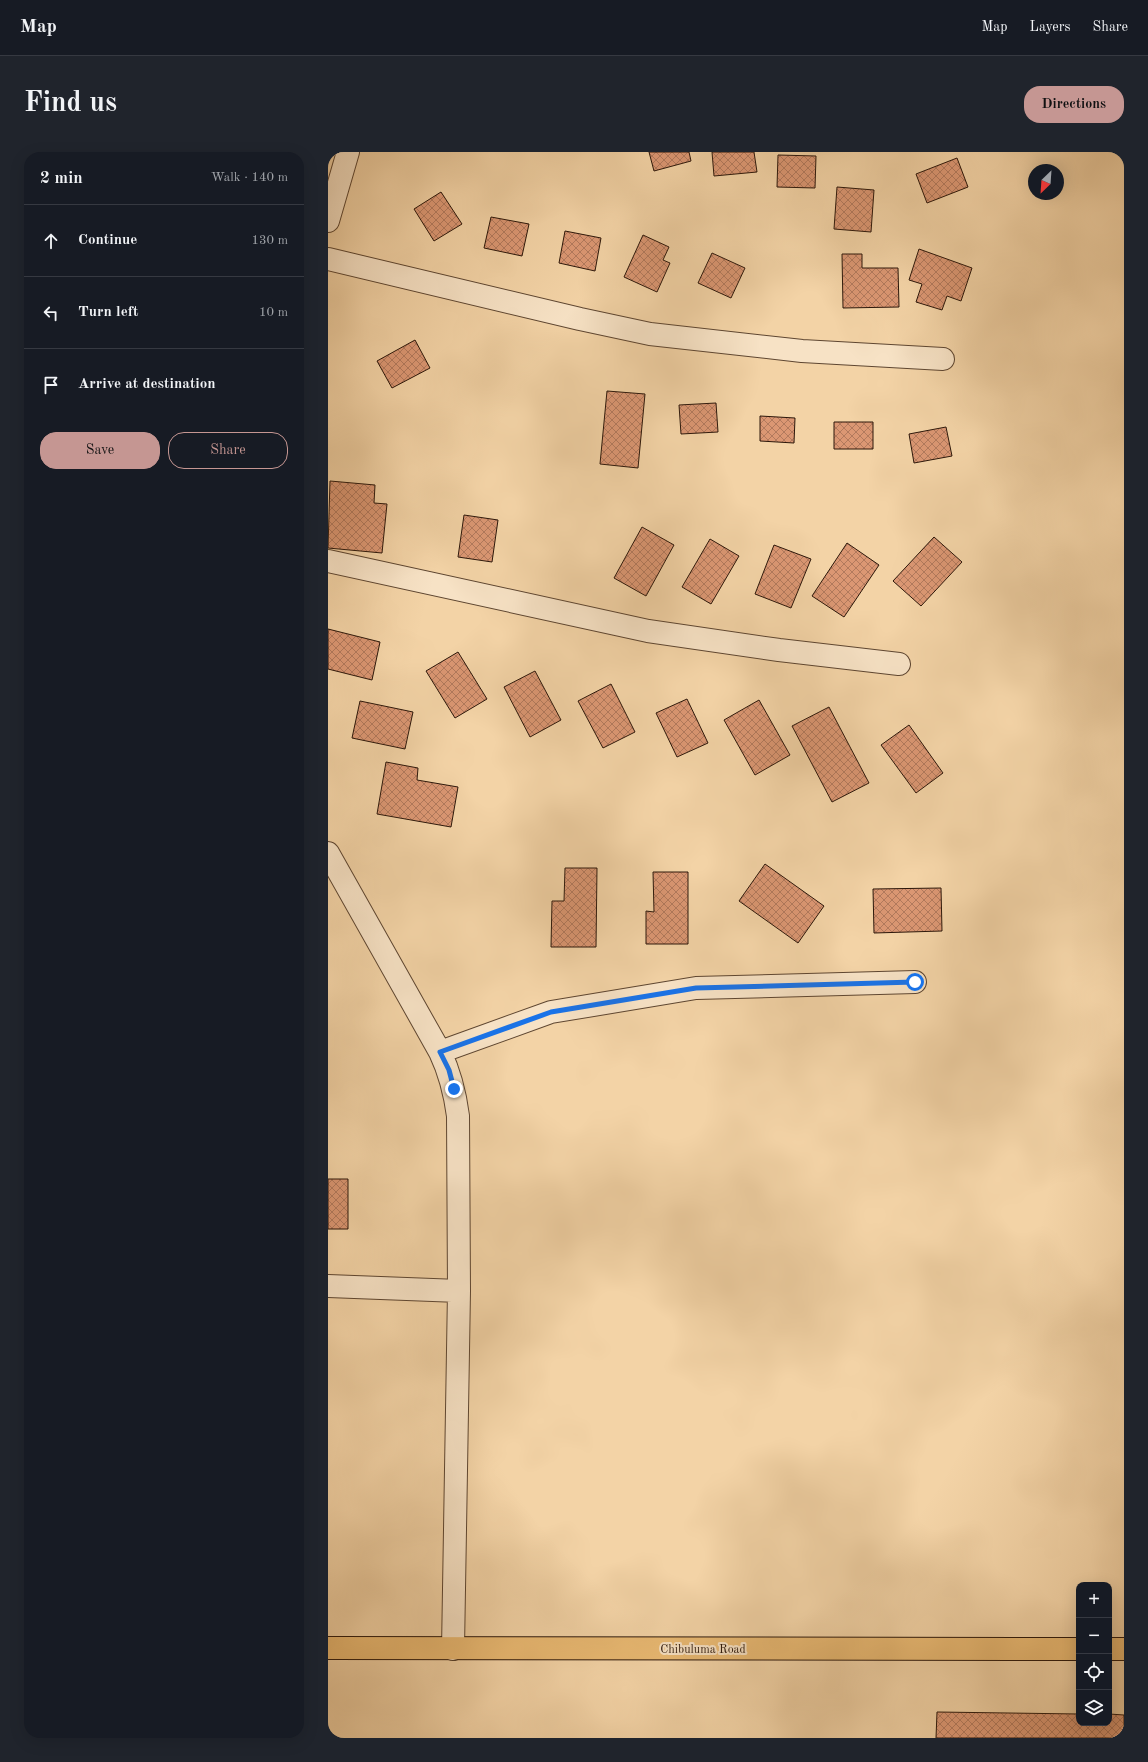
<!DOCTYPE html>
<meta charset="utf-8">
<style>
:root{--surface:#171b24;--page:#20242c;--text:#f1f3f6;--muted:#9ea1a6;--line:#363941;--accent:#c59692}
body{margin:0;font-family:"Old Standard TT",serif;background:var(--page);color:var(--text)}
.controls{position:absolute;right:12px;bottom:12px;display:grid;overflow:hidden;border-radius:8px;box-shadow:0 4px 16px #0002}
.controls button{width:36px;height:36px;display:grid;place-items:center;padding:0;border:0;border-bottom:1px solid var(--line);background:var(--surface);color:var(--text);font:20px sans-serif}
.compass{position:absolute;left:700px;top:12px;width:36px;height:36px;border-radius:50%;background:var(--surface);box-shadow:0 4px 16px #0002;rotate:205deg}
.stop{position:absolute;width:12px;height:12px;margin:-9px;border:3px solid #1a73e8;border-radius:50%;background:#fff}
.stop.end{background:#1a73e8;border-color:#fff;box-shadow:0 1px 4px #0008}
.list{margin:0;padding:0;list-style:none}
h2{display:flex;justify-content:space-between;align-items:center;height:52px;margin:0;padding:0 16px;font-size:17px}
h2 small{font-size:13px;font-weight:400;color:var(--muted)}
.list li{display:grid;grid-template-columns:26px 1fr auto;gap:12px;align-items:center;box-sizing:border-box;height:72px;padding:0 16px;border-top:1px solid var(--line)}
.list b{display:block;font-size:15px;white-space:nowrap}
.list em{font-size:13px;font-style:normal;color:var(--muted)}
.actions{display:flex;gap:8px;padding:12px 16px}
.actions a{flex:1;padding:9px 0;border:1px solid var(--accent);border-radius:16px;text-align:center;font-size:14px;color:var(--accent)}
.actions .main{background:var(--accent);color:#111}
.icon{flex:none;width:22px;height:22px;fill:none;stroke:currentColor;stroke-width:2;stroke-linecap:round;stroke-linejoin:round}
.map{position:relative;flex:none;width:796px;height:1586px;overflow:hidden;border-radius:16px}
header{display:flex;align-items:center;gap:24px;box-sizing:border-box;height:56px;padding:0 20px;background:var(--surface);border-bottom:1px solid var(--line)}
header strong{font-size:19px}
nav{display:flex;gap:22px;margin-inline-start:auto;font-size:14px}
.intro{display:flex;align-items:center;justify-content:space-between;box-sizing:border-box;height:96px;padding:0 24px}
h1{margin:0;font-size:28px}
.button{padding:10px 18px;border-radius:16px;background:var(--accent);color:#111;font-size:14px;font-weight:700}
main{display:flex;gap:24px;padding:0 24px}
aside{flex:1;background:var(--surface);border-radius:16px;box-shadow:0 4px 16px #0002}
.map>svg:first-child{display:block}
.building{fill:url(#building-cross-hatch);stroke:#2c170a}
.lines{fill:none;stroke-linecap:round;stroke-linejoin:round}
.minor-casing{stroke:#5e4631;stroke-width:24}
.major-casing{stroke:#2c170a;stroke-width:24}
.minor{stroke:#f7e2c5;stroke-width:22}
.major{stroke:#eaba73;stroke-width:22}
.route{stroke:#1a73e8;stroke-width:5}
.labels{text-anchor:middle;stroke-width:4;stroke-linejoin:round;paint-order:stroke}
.street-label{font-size:12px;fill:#2c170a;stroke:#f7e2c5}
</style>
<header>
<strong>Map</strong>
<nav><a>Map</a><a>Layers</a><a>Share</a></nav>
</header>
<div class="intro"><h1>Find us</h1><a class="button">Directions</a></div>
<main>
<aside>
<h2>2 min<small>Walk · 140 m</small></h2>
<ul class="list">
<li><svg class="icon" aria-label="ahead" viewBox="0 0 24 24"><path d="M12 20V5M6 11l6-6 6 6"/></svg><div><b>Continue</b></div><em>130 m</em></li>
<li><svg class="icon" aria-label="left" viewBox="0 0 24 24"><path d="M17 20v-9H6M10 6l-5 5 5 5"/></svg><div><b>Turn left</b></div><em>10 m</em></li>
<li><svg class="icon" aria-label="arrive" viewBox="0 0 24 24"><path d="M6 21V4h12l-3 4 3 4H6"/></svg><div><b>Arrive at destination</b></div></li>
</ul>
<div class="actions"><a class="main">Save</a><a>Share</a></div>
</aside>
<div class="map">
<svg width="796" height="1586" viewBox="0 0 796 1586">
<defs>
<pattern id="building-cross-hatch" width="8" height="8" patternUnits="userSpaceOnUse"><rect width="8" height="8" fill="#db9773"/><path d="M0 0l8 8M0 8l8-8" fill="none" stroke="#b27a5d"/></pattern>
</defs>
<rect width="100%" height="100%" fill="#f3d3a6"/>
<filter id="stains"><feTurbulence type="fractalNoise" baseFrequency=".005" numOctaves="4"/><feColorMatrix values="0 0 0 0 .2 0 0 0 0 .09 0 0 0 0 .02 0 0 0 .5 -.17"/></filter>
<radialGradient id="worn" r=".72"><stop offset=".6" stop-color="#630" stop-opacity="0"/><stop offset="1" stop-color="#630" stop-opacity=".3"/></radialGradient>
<path class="building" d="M321,0H361L363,9L326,19Z
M384,0H426L429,20L386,24Z
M450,3L488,4L487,36L449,35Z
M629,6L640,35L599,51L588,22Z
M509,35L546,38L543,80L506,77Z
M113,40L134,72L106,89L86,57Z
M163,65L201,72L194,104L156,96Z
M237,79L273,86L267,119L231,111Z
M315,83L341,95L335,108L342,111L329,140L296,125Z
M591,97L644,116L633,149L619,144L614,158L588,150L594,132L581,128Z
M384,101L417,116L403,146L370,131Z
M514,102H534V116H570L571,155L515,156Z
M87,188L102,216L64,236L49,209Z
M279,239L317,242L310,316L272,312Z
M388,251L390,280L353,282L351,253Z
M432,264L467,266L466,291L432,289Z
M506,270H545V297H506Z
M618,275L624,304L586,311L581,282Z
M2,329L47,333L46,351L59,352L54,401L0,396Z
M136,363L170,368L164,410L130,405Z
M314,375L346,393L318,444L286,426Z
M606,385L634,410L593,454L565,429Z
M382,387L411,404L383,452L354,435Z
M519,391L551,413L516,465L484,444Z
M446,393L483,407L463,456L427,442Z
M0,477L52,490L44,528L0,517Z
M130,500L159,547L127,566L98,519Z
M207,519L233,568L202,585L176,535Z
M283,532L307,580L275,596L250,549Z
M359,547L380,591L349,605L328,561Z
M431,548L462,603L427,623L396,568Z
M32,549L85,560L77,597L24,586Z
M501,555L541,631L504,650L464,574Z
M581,573L615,621L588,641L553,593Z
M58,610L90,616L89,628L130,635L123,675L49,662Z
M437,712L496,754L470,791L411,749Z
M237,716H269L268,795H223L224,749H236Z
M325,720H360V792H318V759L326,760Z
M613,736L614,779L546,781L545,737Z
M0,1027H20V1077H0Z
M609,1560L751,1562V1571H781V1562L796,1563V1586H608Z"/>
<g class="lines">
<g class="minor-casing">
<path id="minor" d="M0,69L20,0
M0,107L252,167L322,182L474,199L615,207
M0,409L320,479L451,498L571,512
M0,701L112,900C122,921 127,941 130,964L131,1139L125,1497
M112,900L223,860L368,836L587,830
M0,1134L131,1139"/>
</g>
<g class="major-casing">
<path id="major" d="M0,1496L751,1497
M781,1497H796"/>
</g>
<use href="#minor" class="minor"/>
<use href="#major" class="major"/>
</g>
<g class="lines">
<path class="route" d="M126,937L121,918L112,900L223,860L368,836L587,830"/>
</g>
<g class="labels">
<g class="street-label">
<text x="375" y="1501">Chibuluma Road</text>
</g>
</g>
<rect width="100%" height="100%" filter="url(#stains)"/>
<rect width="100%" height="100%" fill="url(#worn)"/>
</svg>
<div class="controls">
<button>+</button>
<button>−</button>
<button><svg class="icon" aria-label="locate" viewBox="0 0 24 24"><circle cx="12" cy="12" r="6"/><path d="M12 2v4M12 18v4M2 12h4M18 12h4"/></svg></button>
<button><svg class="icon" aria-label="layers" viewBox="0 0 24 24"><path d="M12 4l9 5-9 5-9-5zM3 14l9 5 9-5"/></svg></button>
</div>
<svg class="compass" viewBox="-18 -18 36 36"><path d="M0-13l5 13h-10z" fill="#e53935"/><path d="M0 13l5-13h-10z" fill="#9ea1a6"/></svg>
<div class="stop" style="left:587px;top:830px"></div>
<div class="stop end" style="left:126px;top:937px"></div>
</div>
</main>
